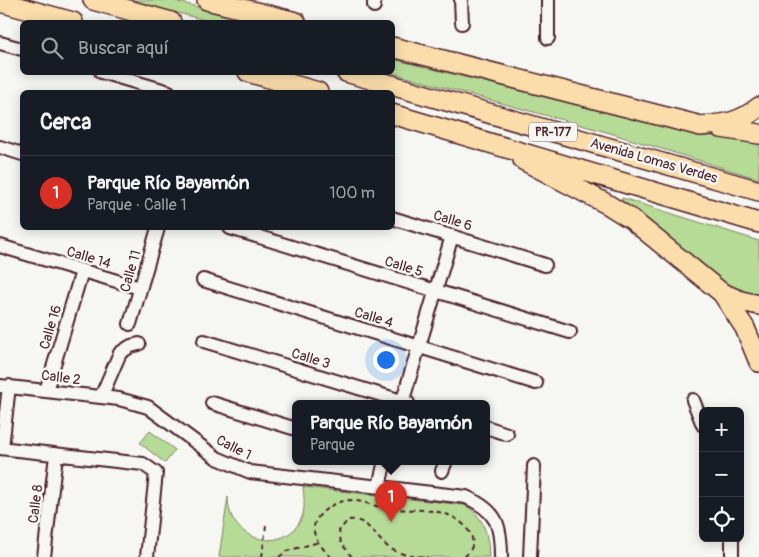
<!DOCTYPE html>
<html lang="es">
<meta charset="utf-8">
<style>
:root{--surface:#171b24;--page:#242831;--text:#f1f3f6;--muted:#9ea1a6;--line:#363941;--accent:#d93025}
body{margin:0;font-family:Pangolin,sans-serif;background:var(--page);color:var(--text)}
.controls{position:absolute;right:15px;bottom:15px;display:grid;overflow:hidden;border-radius:8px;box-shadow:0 2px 12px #0003}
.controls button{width:45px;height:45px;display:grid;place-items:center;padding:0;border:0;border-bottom:1px solid var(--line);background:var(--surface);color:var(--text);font:25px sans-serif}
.you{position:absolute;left:385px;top:359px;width:18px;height:18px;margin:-12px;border:4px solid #fff;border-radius:50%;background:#1a73e8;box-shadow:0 0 0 8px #1a73e833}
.badge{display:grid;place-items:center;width:32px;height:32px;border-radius:50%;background:var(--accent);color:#fff;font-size:16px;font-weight:700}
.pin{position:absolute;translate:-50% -41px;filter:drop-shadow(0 1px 2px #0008)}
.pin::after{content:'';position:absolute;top:26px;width:18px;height:15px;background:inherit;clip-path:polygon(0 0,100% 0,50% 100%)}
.popup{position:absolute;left:292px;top:400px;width:198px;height:65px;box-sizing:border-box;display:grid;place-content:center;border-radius:8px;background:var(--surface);filter:drop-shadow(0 1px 4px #0005);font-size:16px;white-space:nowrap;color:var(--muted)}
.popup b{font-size:19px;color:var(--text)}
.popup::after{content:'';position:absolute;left:50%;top:100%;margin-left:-10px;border:10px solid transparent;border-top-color:var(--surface)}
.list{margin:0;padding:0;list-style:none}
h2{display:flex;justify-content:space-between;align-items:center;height:65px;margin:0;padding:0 20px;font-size:21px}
h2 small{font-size:16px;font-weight:400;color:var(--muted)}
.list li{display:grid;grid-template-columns:32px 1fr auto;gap:15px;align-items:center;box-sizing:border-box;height:75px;padding:0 20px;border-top:1px solid var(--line)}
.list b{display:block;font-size:19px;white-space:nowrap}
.list p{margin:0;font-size:16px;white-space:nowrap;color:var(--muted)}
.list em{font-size:16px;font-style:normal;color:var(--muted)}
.icon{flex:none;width:28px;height:28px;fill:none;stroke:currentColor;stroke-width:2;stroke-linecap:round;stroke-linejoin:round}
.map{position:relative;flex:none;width:759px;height:557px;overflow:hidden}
.search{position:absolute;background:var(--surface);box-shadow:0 2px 12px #0003;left:20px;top:20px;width:375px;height:55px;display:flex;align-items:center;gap:12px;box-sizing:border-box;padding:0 18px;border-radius:8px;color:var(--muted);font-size:19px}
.panel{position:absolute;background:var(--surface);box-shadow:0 2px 12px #0003;left:20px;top:90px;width:375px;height:140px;border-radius:8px}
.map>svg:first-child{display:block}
.green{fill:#b6db96;stroke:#807d60}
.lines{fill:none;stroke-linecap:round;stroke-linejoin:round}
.minor-casing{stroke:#4a1f2b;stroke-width:16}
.highway-casing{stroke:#4a1f2b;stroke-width:22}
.path{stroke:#4a1f2b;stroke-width:2;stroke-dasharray:5 4;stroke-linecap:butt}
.minor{stroke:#f6f6f2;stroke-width:12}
.highway{stroke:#fbddab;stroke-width:19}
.labels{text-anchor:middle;stroke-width:5;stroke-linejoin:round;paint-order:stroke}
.shield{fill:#f6f6f2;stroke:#7e6067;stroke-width:1}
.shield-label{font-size:12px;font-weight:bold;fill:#4a1f2b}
.street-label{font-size:14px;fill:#4a1f2b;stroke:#f6f6f2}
</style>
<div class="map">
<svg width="759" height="557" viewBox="0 0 759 557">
<rect width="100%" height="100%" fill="#f6f6f2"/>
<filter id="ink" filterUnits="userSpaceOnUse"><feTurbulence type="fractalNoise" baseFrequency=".02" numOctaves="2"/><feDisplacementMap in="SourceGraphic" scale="10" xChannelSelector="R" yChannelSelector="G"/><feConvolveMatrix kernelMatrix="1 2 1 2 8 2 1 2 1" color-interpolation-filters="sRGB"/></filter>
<g filter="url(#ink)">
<path class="green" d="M131,0H171L255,22H211Z
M393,59L672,129L737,140L759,141V179L610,133L392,73Z
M622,198L759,241V297L733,288L716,277L621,202Z
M150,431L175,450L165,463L140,443Z
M303,487L464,505C485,516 488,535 489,557H219L228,497C227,544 290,556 303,514C305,506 304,496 303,487Z"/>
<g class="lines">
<g class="minor-casing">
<path id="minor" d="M374,0V6
M461,0L462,23
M548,0V38
M0,43L22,49
M101,72L169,92
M0,147L22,154
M392,218L545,265
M230,228L570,332
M0,246L140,288
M203,280L536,383
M130,324L158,228
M204,341L408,403
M0,386L119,399L148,407L217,458L250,472L466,497C497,511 501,524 501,557
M46,391L82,271
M101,397L120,353L131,346L139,344
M693,400L703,425
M212,403L296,429
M402,403L452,236
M486,427L507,434
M0,448L143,464L156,473L147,557
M2,448L9,386
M442,471L446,461
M379,486L385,461
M44,557L56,455
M530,557L534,466
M732,557V538"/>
</g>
<g class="highway-casing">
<path id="highway" d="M93,0L171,22
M207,0L296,22
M0,2L73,22
M392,47L701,126C726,124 739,123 759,107
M248,72L318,92
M346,72L759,191
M392,114L759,223
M721,128L759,134
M523,160L607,204L631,219L722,293L741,301L759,305
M722,293L745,328L759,362"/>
</g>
<path class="path" d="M262,557L266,525
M279,557L287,551L319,542
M331,557C324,550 316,542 314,532C311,515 336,500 350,500C364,501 378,508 391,509C417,511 444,506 464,525C467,529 471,533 472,538C474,546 470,552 464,557
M352,557L341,543L339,531L348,520C370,517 376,542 393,550C404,556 417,556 428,557"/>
<use href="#minor" class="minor"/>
<use href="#highway" class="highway"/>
</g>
</g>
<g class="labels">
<rect class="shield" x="529" y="122.5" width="48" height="19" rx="4"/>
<g class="shield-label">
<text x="553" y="136">PR-177</text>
</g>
<g class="street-label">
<text transform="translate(654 160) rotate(16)" y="5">Avenida Lomas Verdes</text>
<text transform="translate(453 220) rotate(17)" y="5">Calle 6</text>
<text transform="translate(89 257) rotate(17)" y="5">Calle 14</text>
<text transform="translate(404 266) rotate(17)" y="5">Calle 5</text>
<text transform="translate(130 271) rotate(-74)" y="5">Calle 11</text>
<text transform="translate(374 317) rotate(17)" y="5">Calle 4</text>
<text transform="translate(50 327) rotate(-73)" y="5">Calle 16</text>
<text transform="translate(311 358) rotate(17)" y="5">Calle 3</text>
<text transform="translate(61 377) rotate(7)" y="5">Calle 2</text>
<text transform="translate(234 447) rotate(27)" y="5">Calle 1</text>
<text transform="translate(35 504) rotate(-83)" y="5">Calle 8</text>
</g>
</g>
</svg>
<div class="controls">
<button>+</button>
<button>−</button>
<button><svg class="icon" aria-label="locate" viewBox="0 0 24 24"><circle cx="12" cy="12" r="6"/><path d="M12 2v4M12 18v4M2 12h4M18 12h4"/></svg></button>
</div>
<div class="you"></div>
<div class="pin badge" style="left:391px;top:522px">1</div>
<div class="popup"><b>Parque Río Bayamón</b>Parque</div>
<div class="search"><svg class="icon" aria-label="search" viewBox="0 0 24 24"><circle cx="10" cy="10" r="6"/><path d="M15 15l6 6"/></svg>Buscar aquí</div>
<section class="panel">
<h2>Cerca<small></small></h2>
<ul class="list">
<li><span class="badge">1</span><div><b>Parque Río Bayamón</b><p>Parque · Calle 1</p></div><em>100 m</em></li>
</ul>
</section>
</div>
